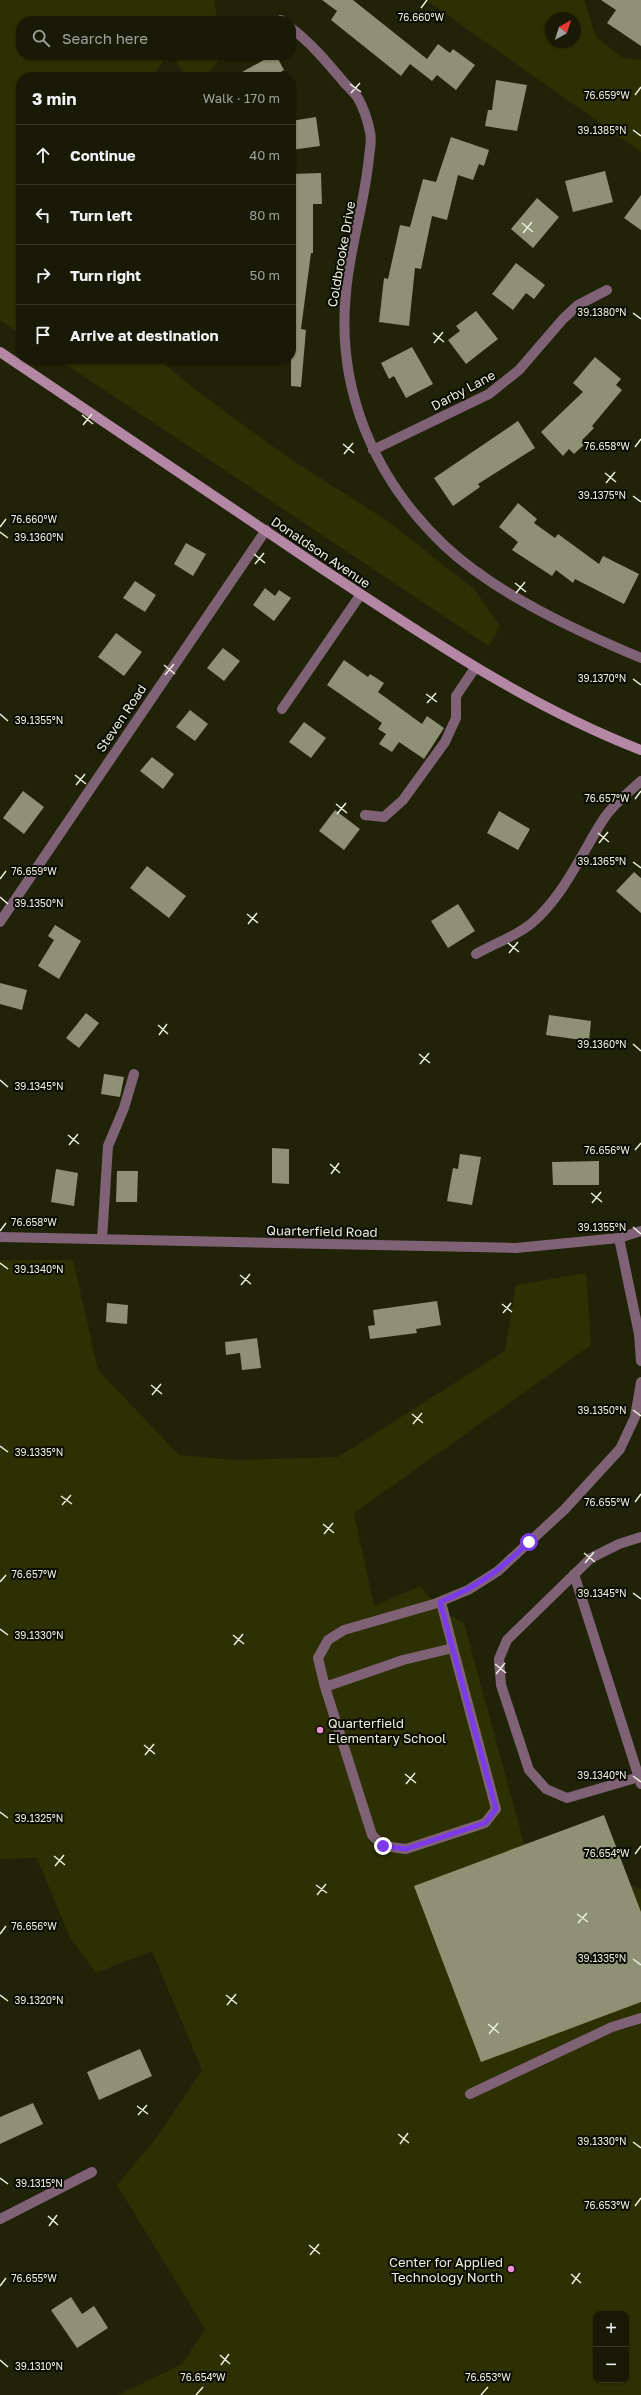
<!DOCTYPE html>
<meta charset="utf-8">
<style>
:root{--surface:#191a06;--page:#262714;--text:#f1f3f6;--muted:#9fa19b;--line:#373828}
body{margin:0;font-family:"Golos Text",sans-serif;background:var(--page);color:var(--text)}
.controls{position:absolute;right:12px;bottom:12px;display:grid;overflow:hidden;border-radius:8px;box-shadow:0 1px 3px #0004}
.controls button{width:36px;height:36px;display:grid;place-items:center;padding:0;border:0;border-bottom:1px solid var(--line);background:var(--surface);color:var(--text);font:20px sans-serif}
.compass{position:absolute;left:545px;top:12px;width:36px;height:36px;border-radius:50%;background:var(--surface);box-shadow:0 1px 3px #0004;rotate:39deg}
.stop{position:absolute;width:12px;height:12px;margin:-9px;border:3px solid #7c3aed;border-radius:50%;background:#fff}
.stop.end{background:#7c3aed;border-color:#fff;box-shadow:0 1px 4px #0008}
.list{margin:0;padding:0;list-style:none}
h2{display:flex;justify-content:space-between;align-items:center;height:52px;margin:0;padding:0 16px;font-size:17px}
h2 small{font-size:13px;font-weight:400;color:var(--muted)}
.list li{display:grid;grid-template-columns:26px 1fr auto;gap:12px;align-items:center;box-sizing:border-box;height:60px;padding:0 16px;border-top:1px solid var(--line)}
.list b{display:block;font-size:15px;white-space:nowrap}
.list em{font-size:13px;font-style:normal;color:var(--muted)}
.icon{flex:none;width:22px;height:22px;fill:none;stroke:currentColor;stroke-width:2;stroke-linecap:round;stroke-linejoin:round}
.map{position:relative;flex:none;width:641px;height:2395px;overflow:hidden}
.search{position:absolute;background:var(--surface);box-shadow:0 1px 3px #0004;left:16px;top:16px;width:280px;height:44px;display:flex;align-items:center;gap:10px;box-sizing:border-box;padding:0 14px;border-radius:16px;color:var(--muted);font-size:15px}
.panel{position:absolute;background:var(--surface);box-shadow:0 1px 3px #0004;left:16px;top:72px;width:280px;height:292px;border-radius:16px}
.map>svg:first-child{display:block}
.green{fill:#2d3002;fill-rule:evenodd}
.building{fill:#8e9173}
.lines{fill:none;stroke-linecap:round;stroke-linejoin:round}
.service{stroke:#7f6275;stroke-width:10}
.minor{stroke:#7f6275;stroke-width:10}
.tertiary{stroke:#7f6275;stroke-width:10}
.secondary{stroke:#b487a5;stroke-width:10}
.route{stroke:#7c3aed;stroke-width:5}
.ticks{fill:none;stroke:#eceede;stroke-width:1.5}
.poi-dot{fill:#f391d5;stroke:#0b0c03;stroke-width:1.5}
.labels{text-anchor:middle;stroke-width:4;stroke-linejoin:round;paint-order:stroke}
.street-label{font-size:13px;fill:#eceede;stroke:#0b0c03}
.poi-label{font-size:13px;fill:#eceede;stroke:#0b0c03;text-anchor:start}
.ticks-label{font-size:10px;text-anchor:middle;fill:#eceede;stroke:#0b0c03;stroke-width:4;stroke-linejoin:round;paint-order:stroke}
</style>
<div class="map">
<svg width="641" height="2395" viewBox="0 0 641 2395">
<rect width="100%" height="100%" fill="#212308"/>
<path class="green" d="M0,0H214L217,19L218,21H21V55H218L219,60L205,77H185L175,58L164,59L153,77H21V334L0,320Z
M426,0H584L596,37L623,58L641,60V152ZM551,18H575V42H551Z
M58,359H158L201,394L286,456L389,522L475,590L500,626L489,646Z
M0,1260H73L98,1370L179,1455L235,1460L338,1457L505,1351L516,1285L586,1273L591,1345L354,1513L374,1606L420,1586L441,1610L464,1623L539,1899L631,1886L641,1889V2395H118L182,2364L205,2329L117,2185L154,2141L202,2070L152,1951L96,1973L70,1938L37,1858L0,1859ZM596,2314H626V2380H596Z"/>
<path class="building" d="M322,0H353L427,59L438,44L450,53L453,49L475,65L456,90L437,75L432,81L410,64L401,76L331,20L337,11Z
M601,0H641V46L607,23L616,10Z
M273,55H276L284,70L279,73L281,77H233Z
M496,80L527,85L517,131L485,126L488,110H492Z
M316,117L320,146L291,150V121Z
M451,137L489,150L484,166L479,164L473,180L458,175L447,220L432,216L421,269L415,268L409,326L379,322L384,278L388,279L400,225L410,227L423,179L436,182Z
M605,171L613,202L573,212L565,181Z
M321,173L322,204H313V253H311L301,329L306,330L301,387L291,386V174Z
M641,195V230L624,218Z
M537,198L559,217L533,248L511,229Z
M516,263L545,285L534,299L526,293L513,310L492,294Z
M476,311L498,339L466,364L448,340L460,331L456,326Z
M412,347L433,384L406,398L394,376L389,379L381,363Z
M595,357L621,379L616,385L622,390L592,426L594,428L582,440L586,443L574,454L569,449L563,456L541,432L583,392L573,383Z
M518,421L535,448L478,484L480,487L453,506L434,478Z
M518,503L537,519L534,523L555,538L558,534L599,564L603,556L639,574L624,604L575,579L573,583L556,570L552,576L512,550L518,542L499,527Z
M186,543L206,554L193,576L174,564Z
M135,581L156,595L145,612L123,598Z
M265,588L275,596L279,590L291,598L274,621L253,605Z
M116,633L142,652L124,676L98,657Z
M223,648L240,661L224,681L207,668Z
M344,660L368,677L370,674L384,683L378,692L422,724L427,716L444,728L424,759L399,742L392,752L379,744L386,734L378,729L382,723L327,685Z
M190,710L208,724L195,741L176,727Z
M304,722L326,738L311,758L289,742Z
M152,757L174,774L163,789L140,771Z
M23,791L44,807L24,834L3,818Z
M335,810L360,829L344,850L319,831Z
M499,811L530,829L518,850L487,833Z
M147,866L186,896L169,918L130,888Z
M634,872L641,878V913L616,891Z
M458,904L475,931L448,948L431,921Z
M55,925L81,941L59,979L38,966L54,940L48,936Z
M0,983L27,990L22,1010L0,1004Z
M86,1013L99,1023L79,1048L66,1038Z
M549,1015L591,1021L589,1041L546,1035Z
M104,1074L124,1077L120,1097L101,1094Z
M272,1148L289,1149V1184L272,1183Z
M460,1154L481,1157L472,1205L447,1201L453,1168L458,1169Z
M599,1161V1185H553L552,1162Z
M56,1169L78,1173L74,1206L51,1202Z
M117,1171H138L137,1202H116Z
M437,1301L441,1325L416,1329L417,1333L370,1339L368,1326L375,1325L373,1310Z
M107,1303L128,1305L127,1324L106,1322Z
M257,1338L261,1368L242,1370L240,1353L226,1355L225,1342Z
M604,1815L641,1912V2002L481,2062L414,1886Z
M140,2049L152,2076L99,2100L87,2072Z
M33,2103L43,2124L0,2144V2117Z
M71,2297L82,2314L94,2306L108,2328L77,2348L51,2310Z"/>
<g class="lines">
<path class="service" d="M282,709L361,594
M365,815L384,817L403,800L445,742L456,718V696L475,668
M476,954C493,944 517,936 532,923C563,896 580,857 601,823C611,806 627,794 641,781
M619,1238L639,1334L641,1361
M102,1239L108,1146L124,1108L134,1074
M574,1574L641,1784
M441,1602L453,1648
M453,1648L496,1809L485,1823L406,1849L383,1846L372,1835L325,1687L403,1660Z
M325,1687L318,1658L328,1640L344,1630L434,1604L468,1590L498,1571L564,1510L620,1449L635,1417L641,1382
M639,1777L567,1798L546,1789L529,1770L501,1685L499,1659L507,1640L591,1558L619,1544L641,1537
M470,2094L612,2027L641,2018"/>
<path class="minor" d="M281,20V21
M291,28C311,43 326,61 342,80C347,86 354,92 358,98C363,107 368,122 370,132C372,140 370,149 369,157C365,202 350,246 346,292C336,389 374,479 445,546C496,594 577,631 641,658
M373,450L489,394L519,370L563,319L578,305L607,290
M0,922L266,530
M0,2219L92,2172"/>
<path class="tertiary" d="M0,1237L516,1248L619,1238L641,1231"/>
<path class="secondary" d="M0,352C105,422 210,493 315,564C420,633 523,704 641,750"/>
</g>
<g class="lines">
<path class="route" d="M383,1846L406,1849L485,1823L496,1809L440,1602C479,1586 499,1571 529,1542"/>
</g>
<path class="ticks" d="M421,8L427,0M350,84L361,92M351,93L360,83M635,95L641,87M633,130L641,136M522,223L533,232M523,233L532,222M633,313L641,319M433,333L444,342M434,343L443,332M82,415L93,424M83,425L92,414M343,444L354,453M635,447L641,439M344,454L353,443M605,473L616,482M606,483L615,472M633,496L641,502M0,527L6,519M0,532L8,538M254,554L265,563M255,564L264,553M515,583L526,592M516,593L525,582M164,665L175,674M165,675L174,664M633,679L641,685M426,694L437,702M427,703L436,693M0,714L8,721M75,775L86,784M76,785L85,774M635,799L641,791M336,804L347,813M337,814L346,803M598,833L609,842M599,843L608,832M633,862L641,868M0,879L6,871M0,897L8,904M247,914L258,923M248,924L257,913M508,943L519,952M509,953L518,942M158,1025L168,1034M159,1035L167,1024M633,1044L641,1051M419,1054L430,1063M420,1064L429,1053M0,1080L8,1087M68,1135L79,1144M69,1145L78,1134M635,1150L641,1143M330,1164L340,1173M331,1174L339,1163M591,1193L602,1202M592,1203L601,1192M633,1227L641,1234M0,1231L6,1223M0,1263L8,1269M240,1275L251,1284M241,1285L250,1274M502,1304L512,1312M503,1313L511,1303M151,1385L162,1394M152,1395L161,1384M633,1410L641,1416M412,1414L423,1423M413,1424L422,1413M0,1446L8,1452M61,1496L72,1504M635,1502L641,1494M62,1505L71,1495M323,1524L334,1533M324,1534L333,1523M584,1553L595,1562M585,1563L594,1552M0,1582L6,1575M633,1593L641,1599M0,1629L8,1635M233,1635L244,1644M234,1645L243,1634M495,1664L506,1673M496,1674L505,1663M144,1745L155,1754M145,1755L154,1744M405,1774L416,1783M633,1776L641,1782M406,1784L415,1773M0,1812L8,1818M635,1854L641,1846M54,1856L65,1865M55,1866L64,1855M316,1885L327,1893M317,1895L326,1884M577,1914L588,1922M578,1923L587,1913M0,1934L6,1926M633,1959L641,1965M0,1995L8,2001M226,1995L237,2004M227,2005L236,1994M488,2024L499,2033M489,2034L498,2023M137,2106L148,2114M138,2115L147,2105M398,2134L409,2143M633,2142L641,2148M400,2144L408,2133M0,2178L8,2184M635,2206L641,2198M48,2216L58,2225M49,2226L57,2215M309,2245L320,2254M310,2255L319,2244M571,2274L581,2283M572,2284L580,2273M0,2286L6,2278M220,2355L230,2364M0,2360L8,2367M221,2365L229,2354M196,2395L203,2387M481,2395L488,2387"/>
<g class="poi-dot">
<circle cx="320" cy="1730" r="4"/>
<circle cx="511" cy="2269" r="4"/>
</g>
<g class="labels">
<g class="street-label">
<text transform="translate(341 254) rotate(-80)" y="5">Coldbrooke Drive</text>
<text transform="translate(463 390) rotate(-28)" y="5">Darby Lane</text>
<text transform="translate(321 552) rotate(34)" y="5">Donaldson Avenue</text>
<text transform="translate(121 718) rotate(-56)" y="5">Steven Road</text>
<text transform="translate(322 1231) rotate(1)" y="5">Quarterfield Road</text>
</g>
<g class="poi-label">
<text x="328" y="1728">Quarterfield<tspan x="328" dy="15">Elementary School</tspan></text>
<text x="503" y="2267" text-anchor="end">Center for Applied<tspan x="503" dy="15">Technology North</tspan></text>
</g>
</g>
<g class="ticks-label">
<text x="421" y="21">76.660°W</text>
<text x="607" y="99">76.659°W</text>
<text x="602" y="134">39.1385°N</text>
<text x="602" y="316">39.1380°N</text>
<text x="607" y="450">76.658°W</text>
<text x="602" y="499">39.1375°N</text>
<text x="34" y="523">76.660°W</text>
<text x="39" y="541">39.1360°N</text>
<text x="602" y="682">39.1370°N</text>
<text x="39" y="724">39.1355°N</text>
<text x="607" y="802">76.657°W</text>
<text x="602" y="865">39.1365°N</text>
<text x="34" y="875">76.659°W</text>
<text x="39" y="907">39.1350°N</text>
<text x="602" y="1048">39.1360°N</text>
<text x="39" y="1090">39.1345°N</text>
<text x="607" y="1154">76.656°W</text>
<text x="34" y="1226">76.658°W</text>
<text x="602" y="1231">39.1355°N</text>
<text x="39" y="1273">39.1340°N</text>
<text x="602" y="1414">39.1350°N</text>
<text x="39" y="1456">39.1335°N</text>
<text x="607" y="1506">76.655°W</text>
<text x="34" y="1578">76.657°W</text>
<text x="602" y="1597">39.1345°N</text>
<text x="39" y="1639">39.1330°N</text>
<text x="602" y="1779">39.1340°N</text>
<text x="39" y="1822">39.1325°N</text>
<text x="607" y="1857">76.654°W</text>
<text x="34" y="1930">76.656°W</text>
<text x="602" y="1962">39.1335°N</text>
<text x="39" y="2004">39.1320°N</text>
<text x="602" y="2145">39.1330°N</text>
<text x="39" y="2187">39.1315°N</text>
<text x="607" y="2209">76.653°W</text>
<text x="34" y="2282">76.655°W</text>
<text x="39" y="2370">39.1310°N</text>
<text x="203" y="2381">76.654°W</text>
<text x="488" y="2381">76.653°W</text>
</g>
</svg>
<div class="controls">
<button>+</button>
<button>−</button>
</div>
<svg class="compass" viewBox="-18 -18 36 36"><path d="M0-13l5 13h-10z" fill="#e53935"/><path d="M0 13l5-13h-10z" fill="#9fa19b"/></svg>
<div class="stop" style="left:529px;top:1542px"></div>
<div class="stop end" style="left:383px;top:1846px"></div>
<div class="search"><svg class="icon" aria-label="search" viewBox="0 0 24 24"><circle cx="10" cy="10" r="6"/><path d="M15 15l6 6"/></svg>Search here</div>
<section class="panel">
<h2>3 min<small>Walk · 170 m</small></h2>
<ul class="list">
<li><svg class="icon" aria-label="ahead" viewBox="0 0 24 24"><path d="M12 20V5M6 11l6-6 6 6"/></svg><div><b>Continue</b></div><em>40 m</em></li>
<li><svg class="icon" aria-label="left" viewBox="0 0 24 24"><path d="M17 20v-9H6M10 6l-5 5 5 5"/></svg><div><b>Turn left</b></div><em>80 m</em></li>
<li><svg class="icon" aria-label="right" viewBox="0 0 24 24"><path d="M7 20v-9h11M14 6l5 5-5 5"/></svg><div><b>Turn right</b></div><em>50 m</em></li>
<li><svg class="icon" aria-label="arrive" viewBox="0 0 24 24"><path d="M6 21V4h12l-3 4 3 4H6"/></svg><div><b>Arrive at destination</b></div></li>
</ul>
</section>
</div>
